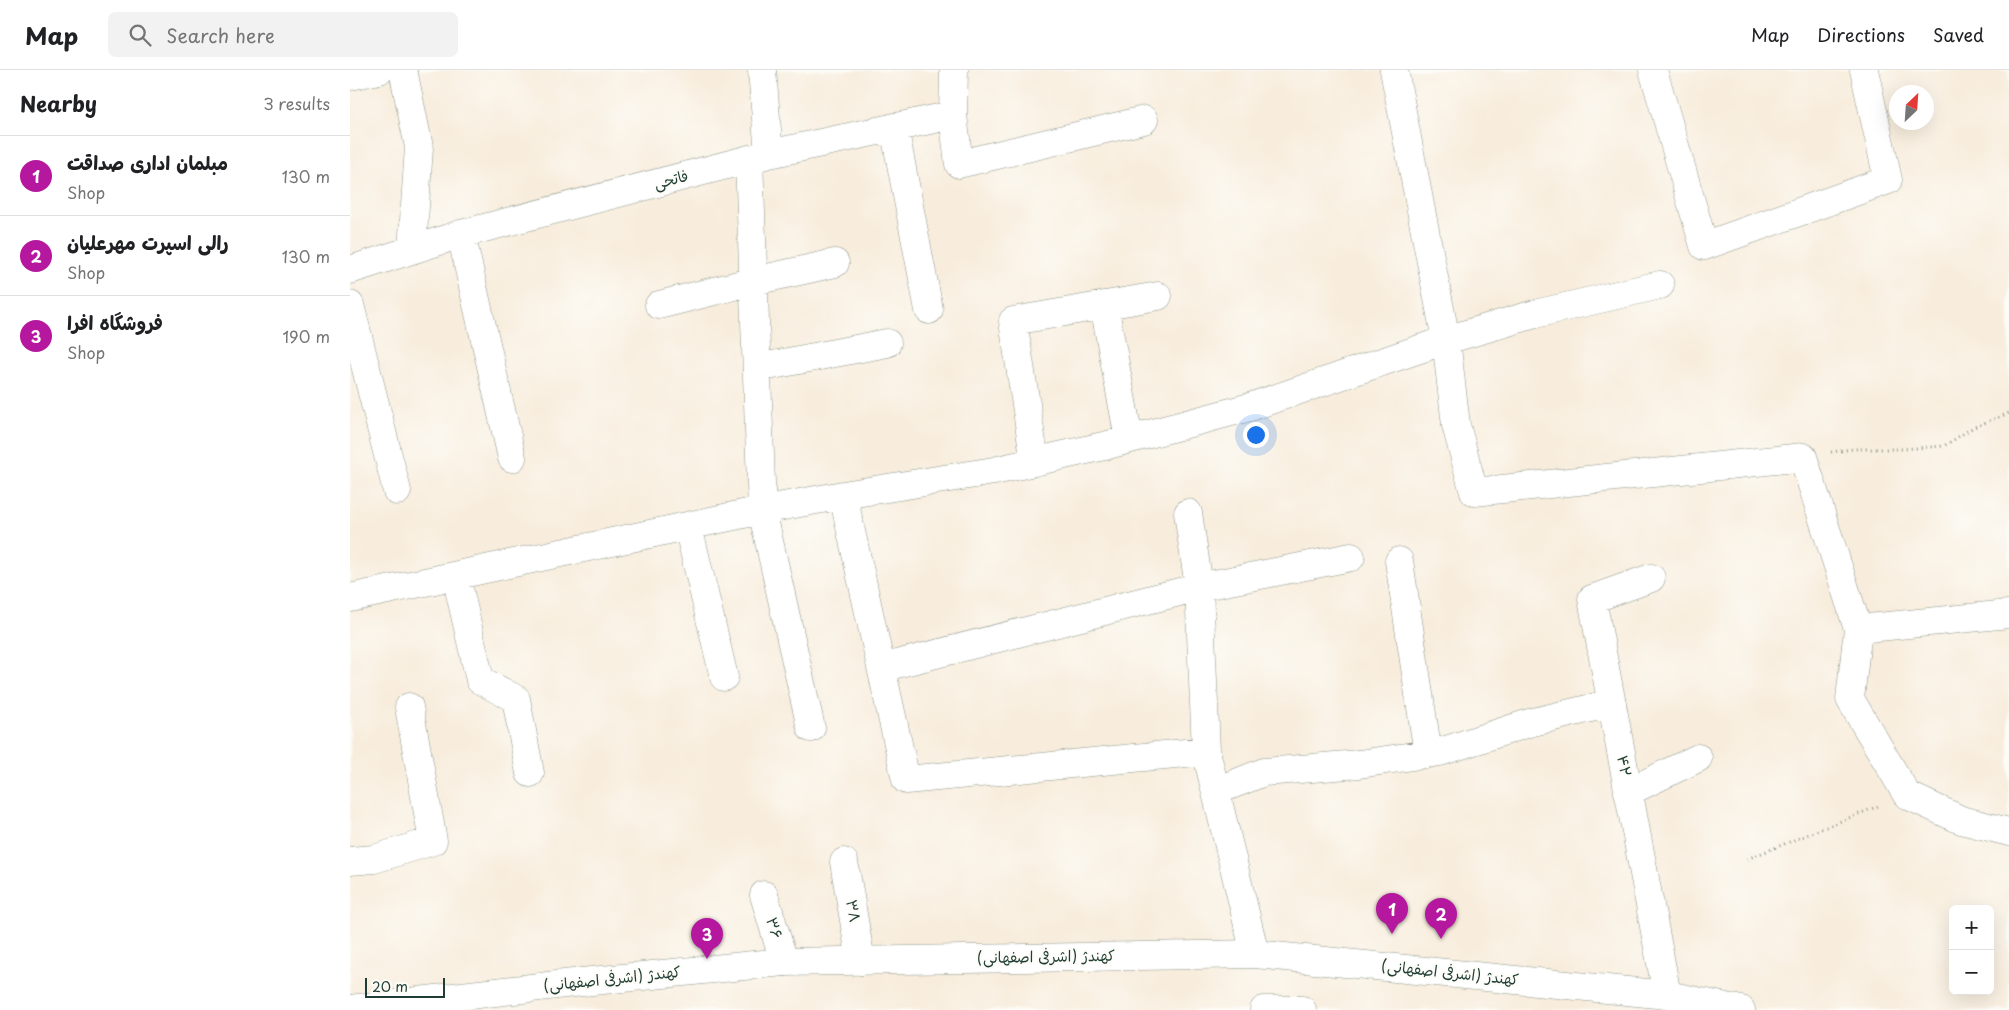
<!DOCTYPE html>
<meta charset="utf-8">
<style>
:root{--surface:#fff;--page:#f2f2f2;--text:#202124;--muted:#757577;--line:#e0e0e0;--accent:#b5179e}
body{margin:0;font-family:"Playpen Sans","Playpen Sans Arabic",sans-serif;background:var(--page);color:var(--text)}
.controls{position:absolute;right:15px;bottom:15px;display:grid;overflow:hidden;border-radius:8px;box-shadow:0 5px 20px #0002}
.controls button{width:45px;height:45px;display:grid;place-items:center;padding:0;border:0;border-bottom:1px solid var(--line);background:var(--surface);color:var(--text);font:25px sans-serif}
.compass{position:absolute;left:1539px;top:15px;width:45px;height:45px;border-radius:50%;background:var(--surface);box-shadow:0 5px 20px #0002;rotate:25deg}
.scale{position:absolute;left:15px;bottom:12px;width:80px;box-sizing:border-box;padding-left:5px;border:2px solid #1f3d34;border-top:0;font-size:14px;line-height:18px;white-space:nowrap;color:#1f3d34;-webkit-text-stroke:4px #fdfcf7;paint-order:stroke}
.you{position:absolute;left:905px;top:364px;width:18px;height:18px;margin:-12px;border:4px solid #fff;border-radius:50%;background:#1a73e8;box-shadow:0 0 0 8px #1a73e833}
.badge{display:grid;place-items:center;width:32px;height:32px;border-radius:50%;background:var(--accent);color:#fff;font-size:16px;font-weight:700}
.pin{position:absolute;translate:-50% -41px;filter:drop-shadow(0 1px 2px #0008)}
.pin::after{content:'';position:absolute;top:26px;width:18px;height:15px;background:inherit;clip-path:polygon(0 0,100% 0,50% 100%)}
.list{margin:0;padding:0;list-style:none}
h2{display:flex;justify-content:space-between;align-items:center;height:65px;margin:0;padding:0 20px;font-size:21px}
h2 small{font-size:16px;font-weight:400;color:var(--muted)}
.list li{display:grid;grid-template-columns:32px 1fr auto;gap:15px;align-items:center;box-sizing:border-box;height:80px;padding:0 20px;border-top:1px solid var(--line)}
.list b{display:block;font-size:19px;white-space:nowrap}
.list p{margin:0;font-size:16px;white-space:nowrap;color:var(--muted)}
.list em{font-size:16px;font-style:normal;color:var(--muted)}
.icon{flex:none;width:28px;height:28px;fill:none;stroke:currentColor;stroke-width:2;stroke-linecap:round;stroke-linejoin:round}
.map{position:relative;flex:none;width:1659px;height:940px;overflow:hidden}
header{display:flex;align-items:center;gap:30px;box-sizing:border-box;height:70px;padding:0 25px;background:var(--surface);border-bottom:1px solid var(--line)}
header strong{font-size:24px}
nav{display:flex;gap:28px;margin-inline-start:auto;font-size:18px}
.search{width:350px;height:45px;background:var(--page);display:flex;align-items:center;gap:12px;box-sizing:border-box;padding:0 18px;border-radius:8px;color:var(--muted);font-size:19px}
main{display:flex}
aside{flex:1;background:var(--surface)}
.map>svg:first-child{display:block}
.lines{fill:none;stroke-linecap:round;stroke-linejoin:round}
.minor-casing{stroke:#8c9588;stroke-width:29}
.major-casing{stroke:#8c9588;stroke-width:29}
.path{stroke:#8c9588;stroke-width:3;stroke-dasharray:1 4;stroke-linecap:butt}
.minor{stroke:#fff;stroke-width:28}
.major{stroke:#fff;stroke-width:28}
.labels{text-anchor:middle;stroke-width:4;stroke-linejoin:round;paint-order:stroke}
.street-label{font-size:15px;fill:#1f3d34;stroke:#fdfcf7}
</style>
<header>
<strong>Map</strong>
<div class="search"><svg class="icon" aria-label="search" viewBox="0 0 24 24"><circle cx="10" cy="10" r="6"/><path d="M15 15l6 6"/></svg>Search here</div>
<nav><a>Map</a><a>Directions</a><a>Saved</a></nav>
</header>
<main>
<aside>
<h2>Nearby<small>3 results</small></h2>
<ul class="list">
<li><span class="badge">1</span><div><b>مبلمان اداری صداقت</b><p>Shop</p></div><em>130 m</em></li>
<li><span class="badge">2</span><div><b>رالی اسپرت مهرعلیان</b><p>Shop</p></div><em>130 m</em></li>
<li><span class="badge">3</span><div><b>فروشگاه افرا</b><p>Shop</p></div><em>190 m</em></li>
</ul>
</aside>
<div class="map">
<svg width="1659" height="940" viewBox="0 0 1659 940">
<rect width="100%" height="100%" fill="#fdfcf7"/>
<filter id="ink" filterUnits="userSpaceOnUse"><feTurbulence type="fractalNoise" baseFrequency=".02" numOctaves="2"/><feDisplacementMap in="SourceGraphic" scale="10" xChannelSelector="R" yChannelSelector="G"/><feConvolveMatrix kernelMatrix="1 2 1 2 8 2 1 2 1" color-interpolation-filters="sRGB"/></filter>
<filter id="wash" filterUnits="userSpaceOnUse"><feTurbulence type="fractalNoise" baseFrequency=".0096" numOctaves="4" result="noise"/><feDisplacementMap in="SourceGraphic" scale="20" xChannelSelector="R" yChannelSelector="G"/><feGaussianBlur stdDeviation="1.12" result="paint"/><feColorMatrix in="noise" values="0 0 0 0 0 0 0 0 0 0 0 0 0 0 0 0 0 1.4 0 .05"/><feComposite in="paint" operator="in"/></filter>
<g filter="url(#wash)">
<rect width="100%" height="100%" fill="#f8eddd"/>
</g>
<g filter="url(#ink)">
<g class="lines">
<g class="minor-casing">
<path id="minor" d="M53,0L69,77L62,180
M412,0L419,84
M1044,0L1096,270L1106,355L1124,422L1453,387L1508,559L1500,629L1557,725L1611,750L1659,762
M1303,0L1354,176L1538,110L1514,0
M0,6L29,0
M603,45L609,94L794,50
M544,57L579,240
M111,164L162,388
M0,200L111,164L419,84L603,45L604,0
M0,235L47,421
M309,235L404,211L485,193
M754,235L779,369
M407,298L537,273
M685,392L663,251L808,226
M493,425L644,401L758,375L900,337L1096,270L1185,244L1310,215
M838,443L849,517L856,681
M338,456L374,607
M1049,491L1078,684
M106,506L130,610L166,629L180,703
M1301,508L1242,529L1317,925
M0,528L412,440L399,89
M1508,559L1659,544
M531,598L849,517L1001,487
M461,658L412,440L493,425L556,710L856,681L905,884
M866,721L914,702L1009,694L1090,682L1179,653L1262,633
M1278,722L1348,688
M0,791L24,789L83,771L59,637
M494,792L511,891
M414,825L434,892"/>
</g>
<g class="major-casing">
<path id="major" d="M0,939L232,912L434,892L905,884L1317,925L1391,940
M914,940H952"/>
</g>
<path class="path" d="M1481,382L1503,379H1552L1594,376L1622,358L1659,343
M1397,789L1531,735"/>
<use href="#minor" class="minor"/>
<use href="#major" class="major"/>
</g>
</g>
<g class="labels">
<g class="street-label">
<text transform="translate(321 110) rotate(-15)" y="5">فاتحی</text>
<text transform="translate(1274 696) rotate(79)" y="5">۴۲</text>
<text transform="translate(503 841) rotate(80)" y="5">۳۸</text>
<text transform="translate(424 858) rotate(73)" y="5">۳۶</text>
<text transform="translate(696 887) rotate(-1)" y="5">کهندژ (اشرفی اصفهانی)</text>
<text transform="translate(1100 903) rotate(6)" y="5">کهندژ (اشرفی اصفهانی)</text>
<text transform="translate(262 909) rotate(-6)" y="5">کهندژ (اشرفی اصفهانی)</text>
</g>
</g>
</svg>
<div class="controls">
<button>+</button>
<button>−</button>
</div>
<svg class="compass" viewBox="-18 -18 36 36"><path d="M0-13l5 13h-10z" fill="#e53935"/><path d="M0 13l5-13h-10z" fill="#757577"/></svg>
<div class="scale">20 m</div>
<div class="you"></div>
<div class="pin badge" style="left:1042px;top:864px">1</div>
<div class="pin badge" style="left:1091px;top:869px">2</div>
<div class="pin badge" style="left:357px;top:889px">3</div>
</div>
</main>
